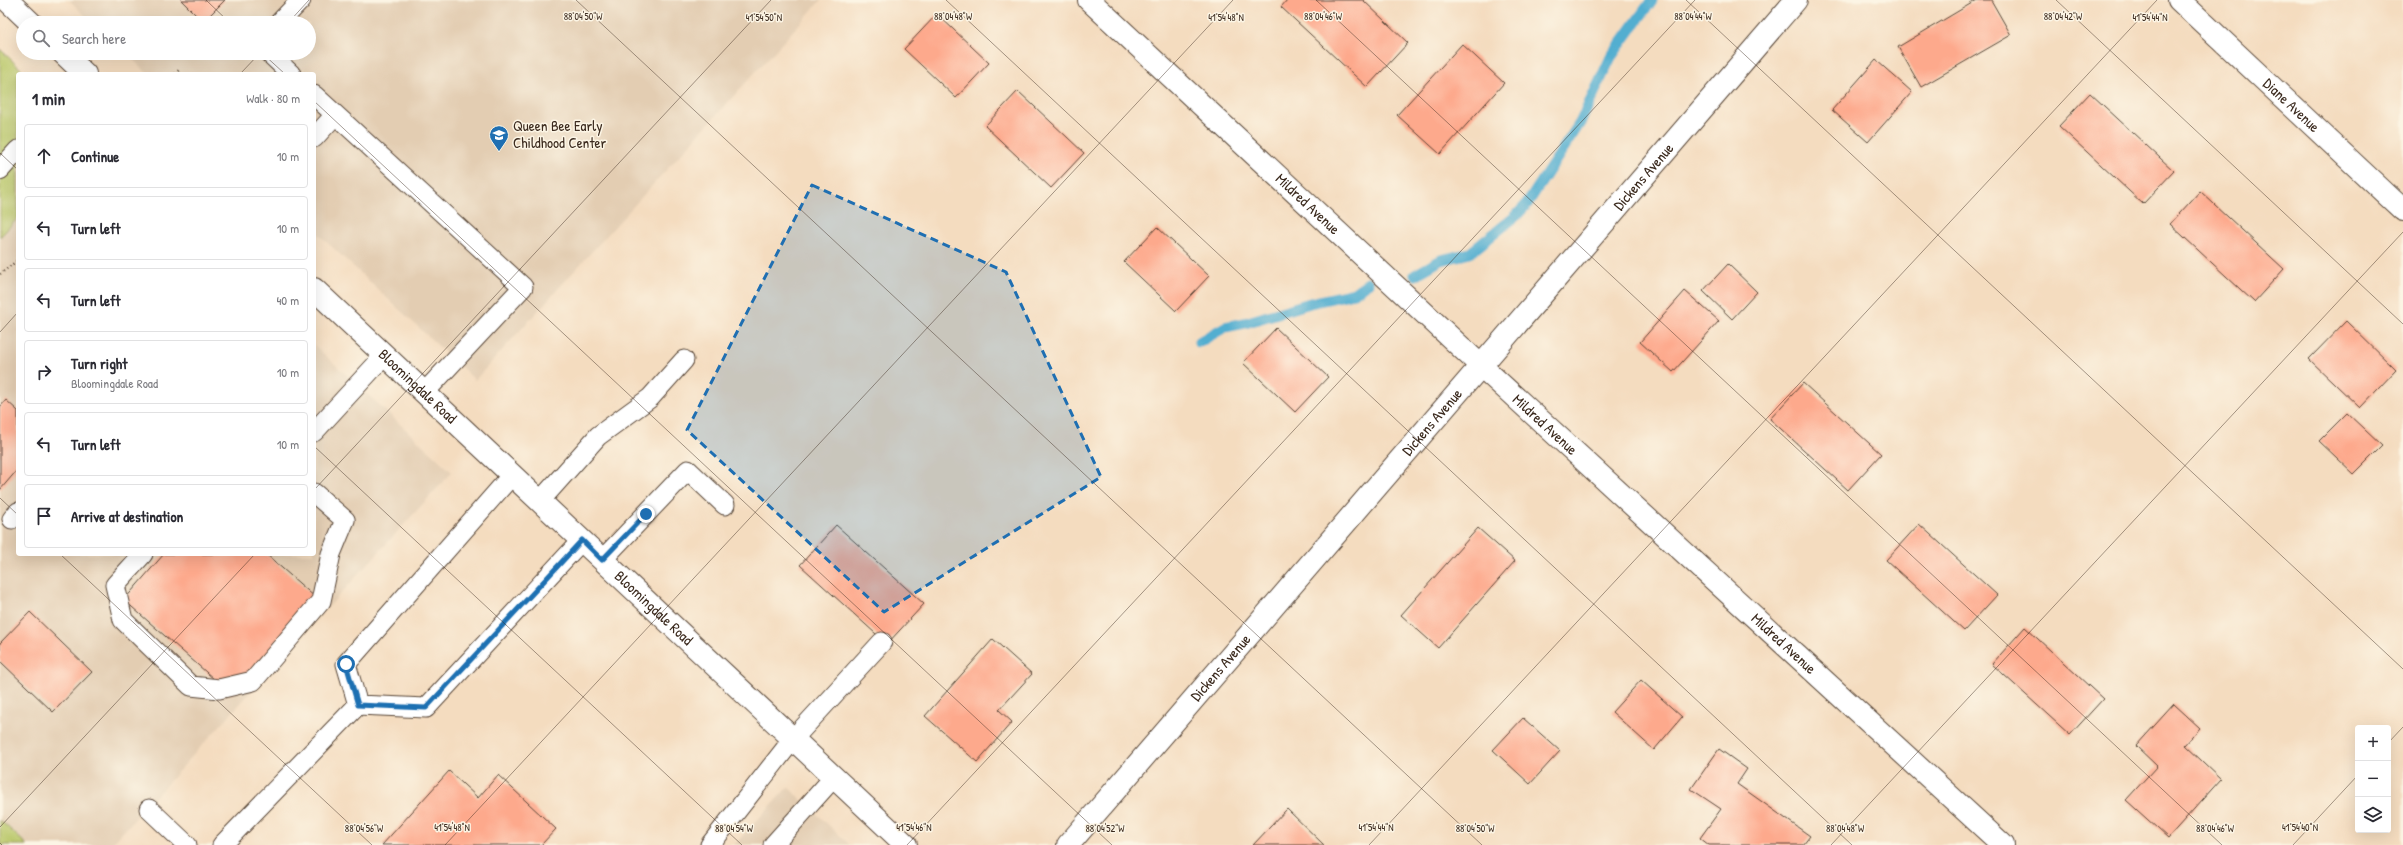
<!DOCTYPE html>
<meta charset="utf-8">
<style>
:root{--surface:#fff;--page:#f2f2f3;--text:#2b2b33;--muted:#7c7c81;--line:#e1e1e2}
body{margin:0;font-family:"Patrick Hand",sans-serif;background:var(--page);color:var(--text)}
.controls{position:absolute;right:12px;bottom:12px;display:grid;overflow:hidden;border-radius:4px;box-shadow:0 4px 16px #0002}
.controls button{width:36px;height:36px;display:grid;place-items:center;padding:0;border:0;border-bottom:1px solid var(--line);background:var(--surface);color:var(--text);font:20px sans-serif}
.stop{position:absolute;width:12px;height:12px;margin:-9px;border:3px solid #1f6fb2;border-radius:50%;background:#fff}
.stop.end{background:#1f6fb2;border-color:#fff;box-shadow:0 1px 4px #0008}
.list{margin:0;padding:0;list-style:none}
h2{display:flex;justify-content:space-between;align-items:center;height:52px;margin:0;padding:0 16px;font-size:17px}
h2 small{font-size:13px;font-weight:400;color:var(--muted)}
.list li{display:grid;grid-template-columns:26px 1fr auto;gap:12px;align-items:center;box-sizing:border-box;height:64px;margin:0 8px 8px;padding:0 8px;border:1px solid var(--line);border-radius:4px}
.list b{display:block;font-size:15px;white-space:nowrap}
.list p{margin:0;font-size:13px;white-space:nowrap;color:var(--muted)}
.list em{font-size:13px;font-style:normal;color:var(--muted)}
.icon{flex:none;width:22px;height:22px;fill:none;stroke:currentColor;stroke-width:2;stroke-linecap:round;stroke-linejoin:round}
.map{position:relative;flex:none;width:2403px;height:845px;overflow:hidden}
.search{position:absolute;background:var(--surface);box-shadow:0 4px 16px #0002;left:16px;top:16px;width:300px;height:44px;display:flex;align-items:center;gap:10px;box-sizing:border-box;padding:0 14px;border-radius:22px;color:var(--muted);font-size:15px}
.panel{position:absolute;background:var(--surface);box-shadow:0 4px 16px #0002;left:16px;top:72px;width:300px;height:484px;border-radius:4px}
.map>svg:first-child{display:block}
.built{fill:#e3cdb2}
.green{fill:#bac86b;stroke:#7a7944}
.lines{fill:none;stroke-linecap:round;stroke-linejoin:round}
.stream{stroke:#52aed0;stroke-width:11}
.building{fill:#fda98c}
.service-casing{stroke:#574536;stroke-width:21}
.minor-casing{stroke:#574536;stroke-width:24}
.secondary-casing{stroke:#574536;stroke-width:24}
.path{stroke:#574536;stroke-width:2.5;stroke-dasharray:1 3;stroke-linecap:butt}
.service{stroke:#fff;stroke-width:19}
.minor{stroke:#fff;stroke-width:22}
.secondary{stroke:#fff;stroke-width:22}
.route{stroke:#1f6fb2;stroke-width:5}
.marked{fill:#1f6fb2;fill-opacity:0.2;stroke:#1f6fb2;stroke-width:3;stroke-dasharray:8 5;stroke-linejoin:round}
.ticks{fill:none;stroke:#3b2a1e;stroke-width:1;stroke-opacity:0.45}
.labels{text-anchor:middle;stroke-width:3;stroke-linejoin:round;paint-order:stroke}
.street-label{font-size:15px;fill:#3b2a1e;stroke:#fcf5e5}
.poi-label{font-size:15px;fill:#3b2a1e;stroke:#fcf5e5;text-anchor:start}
.ticks-label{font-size:10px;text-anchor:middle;fill:#3b2a1e;stroke:#fcf5e5;stroke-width:3;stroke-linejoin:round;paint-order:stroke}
</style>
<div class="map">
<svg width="2403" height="845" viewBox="0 0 2403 845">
<rect width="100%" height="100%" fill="#fcf5e5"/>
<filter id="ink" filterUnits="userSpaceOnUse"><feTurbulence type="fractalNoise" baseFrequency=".025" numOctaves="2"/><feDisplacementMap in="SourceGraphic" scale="8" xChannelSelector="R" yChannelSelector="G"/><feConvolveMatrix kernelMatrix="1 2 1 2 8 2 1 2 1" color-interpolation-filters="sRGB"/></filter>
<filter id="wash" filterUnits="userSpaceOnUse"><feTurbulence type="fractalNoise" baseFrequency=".012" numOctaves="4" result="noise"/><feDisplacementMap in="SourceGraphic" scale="16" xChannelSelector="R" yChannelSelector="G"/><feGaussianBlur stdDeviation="0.9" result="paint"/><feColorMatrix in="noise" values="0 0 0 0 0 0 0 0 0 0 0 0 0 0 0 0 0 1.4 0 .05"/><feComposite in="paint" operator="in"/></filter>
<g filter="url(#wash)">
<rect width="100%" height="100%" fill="#f4dcbf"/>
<path class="built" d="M69,0H821L475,380L314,230V74H148L126,53H309V23H93Z
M18,218V554H314V345L452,472L111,845H27L0,820V237Z
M788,787L850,845H734Z"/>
<path class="green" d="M0,49L26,74H18V218L0,237Z
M0,820L27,845H0Z"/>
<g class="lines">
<path class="stream" d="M1415,275L1441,260L1470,253L1516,216L1527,204L1580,123L1611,57L1652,0
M1199,342L1225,327L1245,323L1310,303L1354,293L1368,283"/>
</g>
<g id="blocks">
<path class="building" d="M181,0H225L203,22Z
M1287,0H1363L1408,43L1367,87L1281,7Z
M1977,0H1991L2011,35L1921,87L1898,47Z
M937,14L989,63L956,98L904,49Z
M1462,44L1504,83L1440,154L1397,115Z
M1876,60L1912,92L1868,142L1832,110Z
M1018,91L1084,153L1051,188L985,126Z
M2090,93L2174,171L2143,204L2059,126Z
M2200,191L2284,269L2254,302L2170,224Z
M1157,227L1209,276L1176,311L1124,262Z
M1728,264L1757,292L1732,319L1703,291Z
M1685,291L1719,321L1673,372L1640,342Z
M2346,321L2396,370L2360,408L2309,359Z
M1276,328L1328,377L1295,412L1243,363Z
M1803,383L1881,454L1848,490L1770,419Z
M6,400L18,411V469L0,490V407Z
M2347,413L2382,446L2354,474L2319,441Z
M1919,524L1997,595L1964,631L1886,560Z
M836,525L924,604L887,644L800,565Z
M1478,528L1515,561L1438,648L1401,615Z
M164,554H266L316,598L231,694L124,600Z
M30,612L92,672L53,712L0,661V643Z
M2025,627L2103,699L2070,735L1992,664Z
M993,639L1032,674L999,710L1012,722L977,762L925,716Z
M1641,680L1682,717L1654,750L1612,712Z
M2174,704L2200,728L2185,745L2221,779L2168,838L2126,800L2157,766L2136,746Z
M1523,718L1560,751L1530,784L1493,750Z
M1719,749L1747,769L1737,784L1810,836L1803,845H1709L1700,838L1721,809L1691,789Z
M449,771L478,798L498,775L556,829L541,845H382Z
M1287,809L1324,845H1253Z"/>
</g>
</g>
<g filter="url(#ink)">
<use href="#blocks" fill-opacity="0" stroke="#574536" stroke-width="1"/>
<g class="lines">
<g class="service-casing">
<path id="service" d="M279,23L301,0
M269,53L291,74
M314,95L523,287L424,393
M314,138L335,115
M0,170L18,150
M314,432L385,355
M512,475L346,664L358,705L426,708L582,540
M540,501L598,436L650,398L684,360
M12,519L18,512
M143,554L115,585L123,620L191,686L219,689L253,681L321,601L331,554L345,520L314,493
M602,560L688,470L725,505
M149,809L187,845
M222,845L358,705
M710,845L793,739L882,642
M773,845L834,777"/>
</g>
<g class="minor-casing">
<g id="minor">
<path id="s1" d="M1089,0L1480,365L2003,845"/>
<path id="s2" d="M2179,0L2403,210"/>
<path id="s3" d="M1068,845L1796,0"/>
</g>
</g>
<g class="secondary-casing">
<g id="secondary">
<path d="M7,0L31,23"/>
<path d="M63,53L85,74"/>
<path id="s4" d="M314,289L906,845"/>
</g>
</g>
<path class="path" d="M175,74L179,70
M0,274L18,260"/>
<use href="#service" class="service"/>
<use href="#minor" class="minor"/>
<use href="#secondary" class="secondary"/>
</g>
</g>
<g class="lines" filter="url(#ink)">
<path class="route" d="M346,664L358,705L426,708L582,540L602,560L646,514"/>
</g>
<path class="marked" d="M812,185L1006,272L1101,477L884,612L687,430Z"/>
<path class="ticks" d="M206,0L230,23M576,0L1482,845M946,0L1852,845M1316,0L2222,845M1686,0L2403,669M2056,0L2403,324M288,23L309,0M262,53L285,74M240,74L260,53M314,101L1112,845M0,153L18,170M0,332L18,312M314,446L742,845M314,490L771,0M0,498L18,515M60,554L372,845M2388,743L2403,727M0,827L255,554M0,843L2,845M445,845L1233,0M907,845L1695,0M1369,845L2157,0M1831,845L2403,232M2293,845L2358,775"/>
<defs>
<g id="school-pin" transform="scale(1)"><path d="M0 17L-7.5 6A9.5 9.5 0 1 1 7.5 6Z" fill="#1f6fb2" stroke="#fcf5e5"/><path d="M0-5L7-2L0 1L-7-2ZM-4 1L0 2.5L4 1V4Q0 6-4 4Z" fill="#fff"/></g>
</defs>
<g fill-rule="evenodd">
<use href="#school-pin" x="499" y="135"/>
</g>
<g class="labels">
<g class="street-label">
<text dy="5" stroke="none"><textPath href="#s2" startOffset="154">Diane Avenue</textPath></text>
<text dy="5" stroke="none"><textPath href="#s3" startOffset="882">Dickens Avenue</textPath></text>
<text dy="5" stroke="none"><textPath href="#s1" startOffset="299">Mildred Avenue</textPath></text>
<text dy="5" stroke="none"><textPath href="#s4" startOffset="142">Bloomingdale Road</textPath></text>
<text dy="5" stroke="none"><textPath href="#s3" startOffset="558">Dickens Avenue</textPath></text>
<text dy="5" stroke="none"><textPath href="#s1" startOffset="623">Mildred Avenue</textPath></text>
<text dy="5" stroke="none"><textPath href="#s4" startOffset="466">Bloomingdale Road</textPath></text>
<text dy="5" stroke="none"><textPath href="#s1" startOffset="947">Mildred Avenue</textPath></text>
<text dy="5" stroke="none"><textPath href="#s3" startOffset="234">Dickens Avenue</textPath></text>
</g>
<g class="poi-label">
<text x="513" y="131">Queen Bee Early<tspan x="513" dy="17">Childhood Center</tspan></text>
</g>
</g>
<g class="ticks-label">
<text x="2063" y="20">88°04'42"W</text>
<text x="583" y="20">88°04'50"W</text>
<text x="953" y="20">88°04'48"W</text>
<text x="1323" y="20">88°04'46"W</text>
<text x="1693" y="20">88°04'44"W</text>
<text x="764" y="21">41°54'50"N</text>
<text x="1226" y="21">41°54'48"N</text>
<text x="2150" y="21">41°54'44"N</text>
<text x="452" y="831">41°54'48"N</text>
<text x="914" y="831">41°54'46"N</text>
<text x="1376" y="831">41°54'44"N</text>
<text x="2300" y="831">41°54'40"N</text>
<text x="364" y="832">88°04'56"W</text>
<text x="734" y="832">88°04'54"W</text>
<text x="1105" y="832">88°04'52"W</text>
<text x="1475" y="832">88°04'50"W</text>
<text x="1845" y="832">88°04'48"W</text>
<text x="2215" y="832">88°04'46"W</text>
</g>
</svg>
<div class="controls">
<button>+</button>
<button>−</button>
<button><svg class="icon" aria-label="layers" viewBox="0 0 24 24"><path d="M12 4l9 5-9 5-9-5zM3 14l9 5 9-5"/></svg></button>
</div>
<div class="stop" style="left:346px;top:664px"></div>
<div class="stop end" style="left:646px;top:514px"></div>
<div class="search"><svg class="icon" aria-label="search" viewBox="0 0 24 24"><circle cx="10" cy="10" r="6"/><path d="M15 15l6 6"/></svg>Search here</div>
<section class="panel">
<h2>1 min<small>Walk · 80 m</small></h2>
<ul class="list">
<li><svg class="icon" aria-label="ahead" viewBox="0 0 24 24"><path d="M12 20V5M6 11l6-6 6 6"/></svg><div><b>Continue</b></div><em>10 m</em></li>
<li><svg class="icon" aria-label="left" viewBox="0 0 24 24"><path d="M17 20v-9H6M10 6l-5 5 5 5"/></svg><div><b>Turn left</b></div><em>10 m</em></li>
<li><svg class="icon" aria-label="left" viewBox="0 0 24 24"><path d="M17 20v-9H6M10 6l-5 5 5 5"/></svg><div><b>Turn left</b></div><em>40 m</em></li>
<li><svg class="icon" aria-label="right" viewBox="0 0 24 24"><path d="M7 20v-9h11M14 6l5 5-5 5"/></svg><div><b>Turn right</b><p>Bloomingdale Road</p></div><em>10 m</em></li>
<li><svg class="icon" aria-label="left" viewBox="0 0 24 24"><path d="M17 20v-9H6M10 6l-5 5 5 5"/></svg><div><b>Turn left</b></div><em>10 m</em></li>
<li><svg class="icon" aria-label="arrive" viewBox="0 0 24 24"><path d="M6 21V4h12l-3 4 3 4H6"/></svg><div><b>Arrive at destination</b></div></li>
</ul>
</section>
</div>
